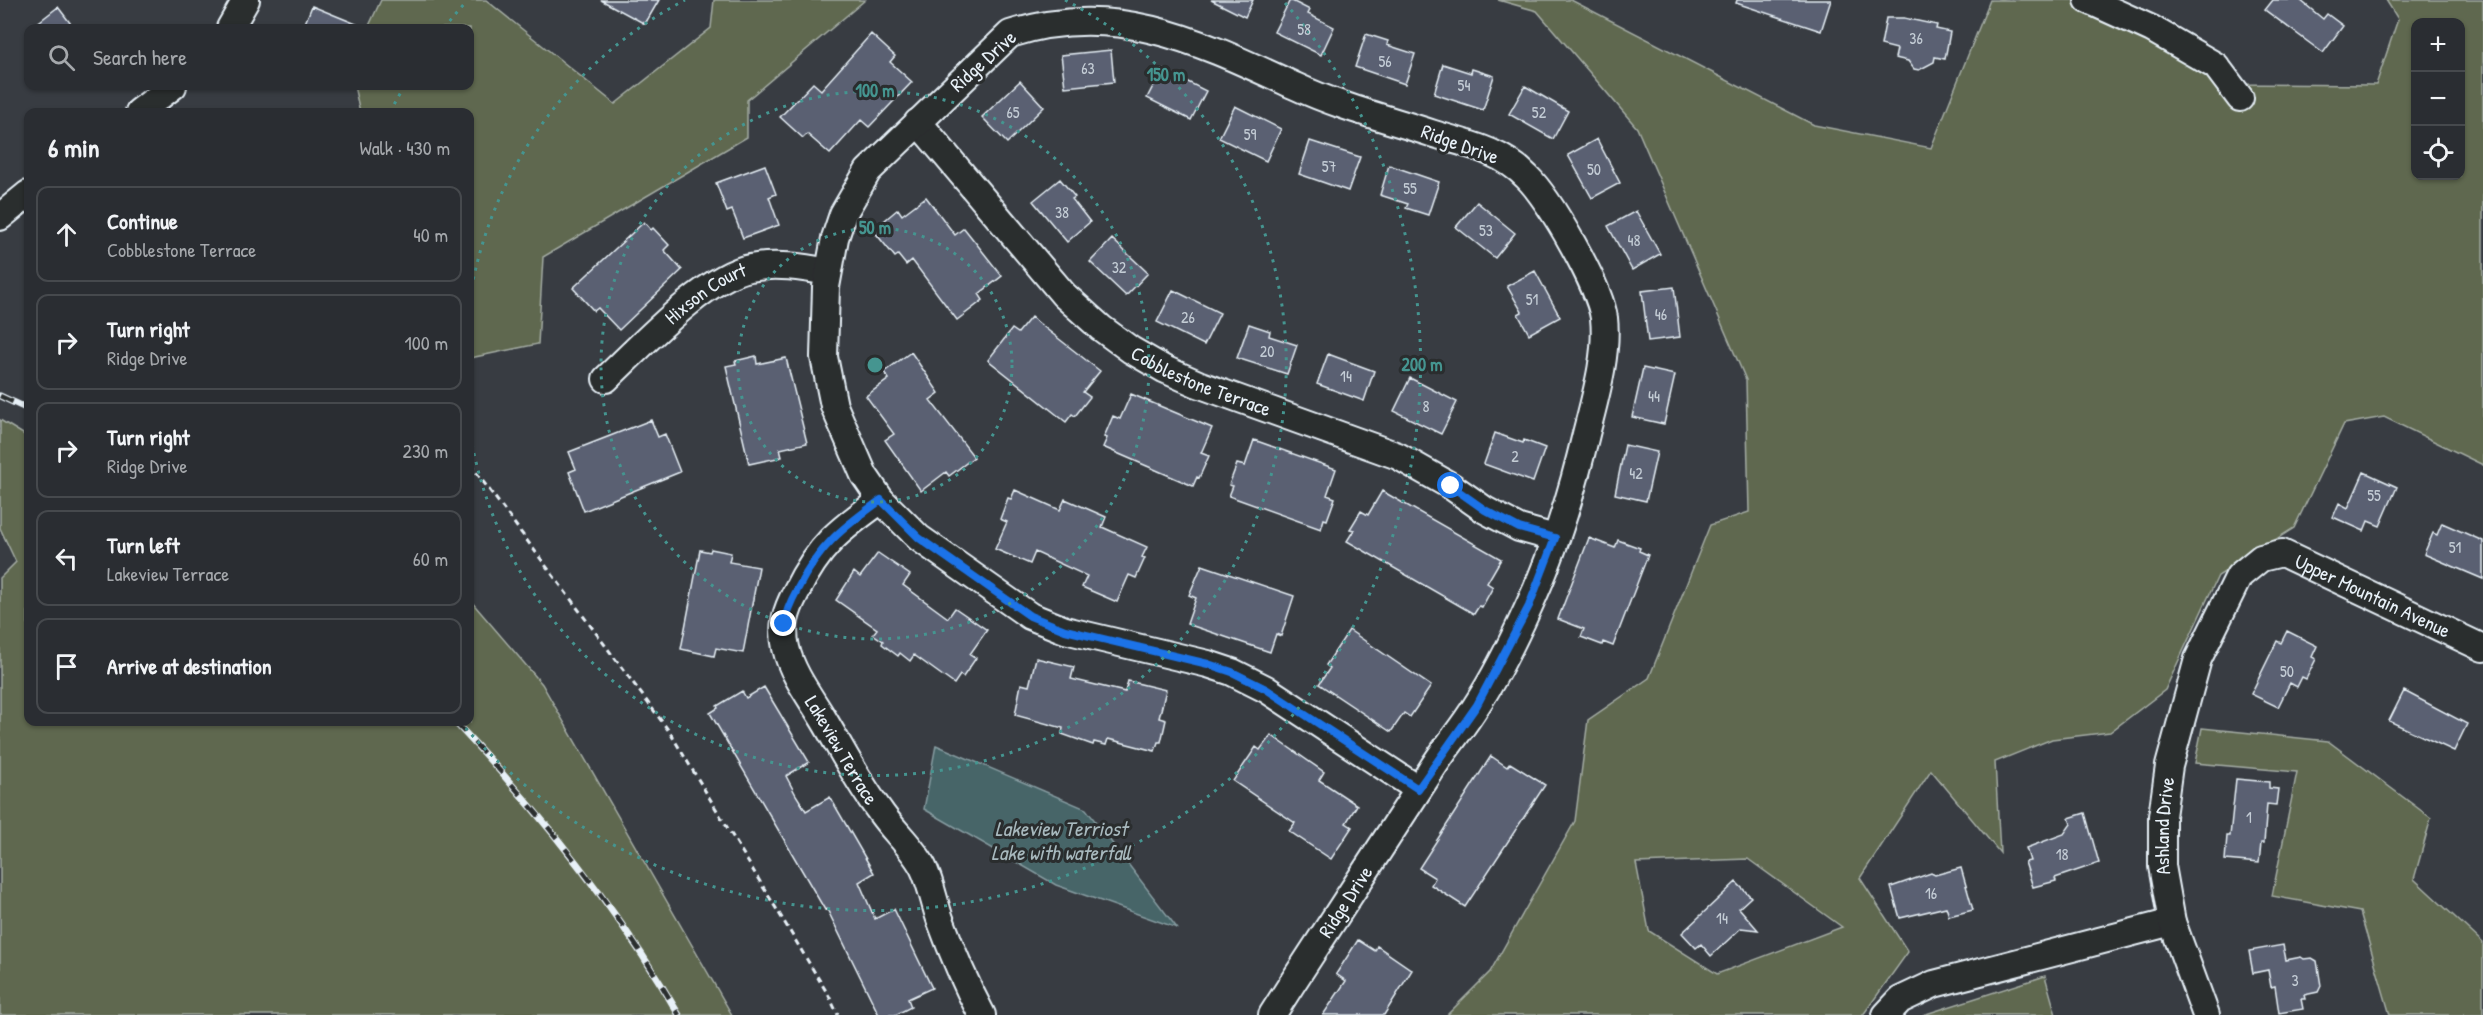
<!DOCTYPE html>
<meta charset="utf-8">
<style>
:root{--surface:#2a2d32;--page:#36393e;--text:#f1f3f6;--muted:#a5a8ac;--line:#46494d}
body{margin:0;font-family:"Patrick Hand",sans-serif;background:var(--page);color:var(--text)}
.controls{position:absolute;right:18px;top:18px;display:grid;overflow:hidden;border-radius:12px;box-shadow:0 2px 4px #0004}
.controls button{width:54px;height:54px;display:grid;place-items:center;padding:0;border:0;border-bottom:2px solid var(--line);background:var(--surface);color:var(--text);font:30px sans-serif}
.stop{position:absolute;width:18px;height:18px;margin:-14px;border:4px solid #1a73e8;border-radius:50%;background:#fff}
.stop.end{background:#1a73e8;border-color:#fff;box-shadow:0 2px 6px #0008}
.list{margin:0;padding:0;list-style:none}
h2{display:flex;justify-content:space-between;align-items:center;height:78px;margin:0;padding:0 24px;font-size:26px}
h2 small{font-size:20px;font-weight:400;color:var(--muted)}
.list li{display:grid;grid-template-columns:39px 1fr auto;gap:18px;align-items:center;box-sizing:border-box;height:96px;margin:0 12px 12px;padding:0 12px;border:2px solid var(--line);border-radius:12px}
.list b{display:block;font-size:22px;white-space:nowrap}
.list p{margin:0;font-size:20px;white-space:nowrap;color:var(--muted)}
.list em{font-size:20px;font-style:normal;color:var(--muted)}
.icon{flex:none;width:33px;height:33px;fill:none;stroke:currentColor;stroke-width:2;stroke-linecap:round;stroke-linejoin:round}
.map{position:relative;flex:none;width:2483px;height:1015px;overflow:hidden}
.search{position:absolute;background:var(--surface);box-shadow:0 2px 4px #0004;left:24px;top:24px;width:450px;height:66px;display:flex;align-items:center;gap:15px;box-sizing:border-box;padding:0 21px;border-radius:12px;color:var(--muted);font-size:22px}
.panel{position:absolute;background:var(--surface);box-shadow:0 2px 4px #0004;left:24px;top:108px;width:450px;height:618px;border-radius:12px}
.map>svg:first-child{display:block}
.green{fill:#5f684f;stroke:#a4aca4;stroke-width:1.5;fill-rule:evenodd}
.water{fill:#476568;stroke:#879da2;stroke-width:1.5}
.building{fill:#5a6072;stroke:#e8f1f8;stroke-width:1.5}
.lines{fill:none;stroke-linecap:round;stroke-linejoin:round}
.minor-casing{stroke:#e8f1f8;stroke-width:30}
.path{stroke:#e8f1f8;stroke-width:3;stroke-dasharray:6 4.5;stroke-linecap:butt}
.minor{stroke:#2a2d2e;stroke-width:26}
.rail-casing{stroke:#e8f1f8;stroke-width:7}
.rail{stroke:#2a2d2e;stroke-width:4.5;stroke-dasharray:14;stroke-linecap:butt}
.route{stroke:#1a73e8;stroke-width:8}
.ring{fill:none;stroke:#459590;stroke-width:3;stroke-dasharray:3 6}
.labels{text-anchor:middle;stroke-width:6;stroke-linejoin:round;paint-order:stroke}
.number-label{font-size:16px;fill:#c4cdd6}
.street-label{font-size:20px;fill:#e8f1f8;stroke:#2a2d2e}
.water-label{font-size:21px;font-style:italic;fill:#a8b9be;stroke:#2a2d2e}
.centre{fill:#459590;stroke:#2a2d2e;stroke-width:3}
.ring-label{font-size:18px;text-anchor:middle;font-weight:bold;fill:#459590;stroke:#2a2d2e;stroke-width:6;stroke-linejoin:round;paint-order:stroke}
</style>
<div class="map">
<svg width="2483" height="1015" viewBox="0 0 2483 1015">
<rect width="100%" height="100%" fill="#383c42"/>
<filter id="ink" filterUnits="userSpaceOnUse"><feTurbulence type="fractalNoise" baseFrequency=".0167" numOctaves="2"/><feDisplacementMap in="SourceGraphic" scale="12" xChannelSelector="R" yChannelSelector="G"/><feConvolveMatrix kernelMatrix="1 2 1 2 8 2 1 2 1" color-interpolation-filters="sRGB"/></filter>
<g filter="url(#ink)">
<path class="green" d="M381,0H486L615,104L711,28L714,0H865L747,100V137L543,257L538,344L470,358V112H360L354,86H470V28H368Z
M1498,0H1571L1814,125L1931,148L1990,0H2076L2230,84L2376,85L2398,19L2386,0H2483V465L2384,417L2344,424L2294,528L2218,576L2165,690L2110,732L2052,739L1995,762L2000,853L1931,770L1860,878L1908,952L1863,1015H1447L1490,972L1575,821L1588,720L1649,678L1710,525L1749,512L1746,380L1637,128L1537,11ZM2416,22H2460V176H2416ZM1748,859L1842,927L1717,974L1649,931L1636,863Z
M0,420L28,437V722H470V600L542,684L732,1015H0V578L16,562L0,528Z
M2202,728L2328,741L2431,818L2414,879L2483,943V1015H2390L2360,912L2272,896L2297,772L2195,763Z
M2045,976L2056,1015H1923Z"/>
<path class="water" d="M936,745L1086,809L1177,928L1056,885L924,809Z"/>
<path class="building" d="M601,0H659L645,24Z
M1211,0H1253L1245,17Z
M1290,0L1310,10L1308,14L1334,27L1321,55L1274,32Z
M1737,0H1831L1821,31L1736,3Z
M2273,0H2300L2323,19L2327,14L2343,26L2323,53L2265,10Z
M312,6L366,28H303Z
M58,7L74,28H31Z
M1886,18H1904L1937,25L1936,29L1950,32L1945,59L1935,57L1934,62L1919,70L1914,69L1908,61L1895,58L1897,49L1881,45Z
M871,34L895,56L890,62L912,82L869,127L861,120L830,154L807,134L803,138L780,117L813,83L821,90Z
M1366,34L1388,41L1387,45L1415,54L1405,84L1355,67Z
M1111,50L1114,82L1065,87L1061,55Z
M1443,64L1471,73L1472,69L1494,76L1483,110L1434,94Z
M1162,69L1206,91L1191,120L1147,98Z
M1020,81L1044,107L1007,143L982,117Z
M1525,86L1568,111L1553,139L1509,114Z
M1235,106L1281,129L1266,161L1219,138Z
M1597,139L1620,183L1592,198L1568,155Z
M1310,141L1360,157L1348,191L1299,174Z
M765,165L776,194L769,197L779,225L743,238L732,210L727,212L716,183Z
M1389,165L1439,182L1428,215L1406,208L1408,204L1380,195Z
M1060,179L1075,197L1072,199L1090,222L1067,242L1033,201Z
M926,197L955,235L964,228L1002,276L979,294L983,300L957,320L912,260L906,265L898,255L895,257L873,230L898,209L902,215Z
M1477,202L1515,233L1495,258L1456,227Z
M1636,211L1660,254L1632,270L1608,226Z
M644,222L651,230L653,228L669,245L664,250L682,270L619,330L598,308L594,311L573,288Z
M1112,239L1148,273L1126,296L1090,262Z
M1535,271L1560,317L1529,334L1518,314L1522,312L1507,286Z
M1674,287L1680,337L1648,341L1642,291Z
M1173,290L1220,313L1204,345L1157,322Z
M1031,317L1100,371L1083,392L1090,397L1075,416L1072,414L1066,422L988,360L1012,329L1018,333Z
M1249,324L1270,331L1269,336L1297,345L1287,374L1237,358Z
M911,352L939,393L930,400L974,457L949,476L946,472L921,491L885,440L894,434L866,396L889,379L884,372Z
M1328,354L1374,371L1364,401L1317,384Z
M756,356L757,364L786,358L807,443L780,449L782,457L749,464L726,366L736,364L735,361Z
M1643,368L1675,375L1664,424L1632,417Z
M1410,378L1457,402L1441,434L1394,411Z
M1131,394L1212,428L1201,453L1209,456L1199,478L1197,477L1193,486L1103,447L1107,438L1104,437L1113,416L1120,419Z
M651,420L658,437L665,434L680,472L584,511L569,472L576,469L569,452Z
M1495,433L1523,443L1524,440L1545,448L1533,482L1484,464Z
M1254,440L1336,469L1327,495L1335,498L1327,520L1324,519L1321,529L1229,496L1233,486L1229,485L1237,464L1245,466Z
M1625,445L1657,452L1646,501L1615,494Z
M2364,472L2397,487L2380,526L2368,521L2364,531L2333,517L2339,503L2348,508Z
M1015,490L1060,510L1065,499L1106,517L1102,527L1147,547L1142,557L1145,558L1136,578L1129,575L1117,602L1082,587L1087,576L1035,552L1030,564L995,549L1007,522L1000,519L1008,498L1011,499Z
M1382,491L1501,559L1487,583L1493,587L1482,607L1479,606L1474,614L1347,541L1354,530L1350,529L1361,511L1368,515Z
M2442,523L2483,541V579L2424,554L2433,533L2437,535Z
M1589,538L1615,548L1618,540L1640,548L1639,551L1648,555L1613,646L1603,642L1602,645L1581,637L1584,629L1558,619Z
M711,549L731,553L729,562L759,567L743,653L716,648L714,656L681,649L700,550L710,552Z
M878,553L910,575L903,585L948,618L955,608L987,630L970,654L976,658L963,677L960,675L954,684L914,655L910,661L900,653L898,656L882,644L883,641L873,634L877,629L836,600L854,572L860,577Z
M1202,565L1294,596L1281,636L1276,634L1270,652L1187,624L1196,598L1189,595Z
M1349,630L1431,686L1410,717L1404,713L1391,732L1319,684L1330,668L1326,665Z
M2287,631L2317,646L2312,657L2316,659L2306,679L2302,677L2297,687L2290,683L2278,707L2251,694L2277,641L2281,643Z
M1036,658L1074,667L1071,679L1125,692L1128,681L1166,690L1159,718L1166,720L1161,742H1158L1155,751L1108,739L1106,745L1094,742L1093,745L1062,734L1063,728L1015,715L1021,684L1029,686Z
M764,687L809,762L786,776L796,795L806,811L830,797L874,873L859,882L875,919L894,909L932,988L908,999L911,1007L895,1015H879L827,909L825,910L710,713L718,708L717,706L742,691L746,698Z
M2404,691L2467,724L2454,751L2389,721Z
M1271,735L1324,772L1319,780L1357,805L1346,823L1352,827L1331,859L1289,831L1295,823L1233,781L1256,747L1260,750Z
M1491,756L1507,767L1510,763L1545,785L1465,907L1431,885L1435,878L1419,868Z
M2236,779L2269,782V788L2278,789L2276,805L2267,804L2264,843H2261L2259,863L2225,860L2227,836H2230Z
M2085,813L2099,863L2055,878L2056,881L2033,887L2025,862L2030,861L2026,848L2064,834L2071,824L2069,818Z
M1961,868L1973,910L1949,916L1946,907L1900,918L1891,887L1931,873L1935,875Z
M1736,882L1751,897L1739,908L1758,930L1741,928L1711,956L1701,944L1696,948L1682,933Z
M1358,940L1375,951L1377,946L1412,970L1384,1015H1323L1346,981L1336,974Z
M2283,945L2286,960L2301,957L2304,959L2312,958L2317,961L2321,986L2318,992L2304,995L2305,999H2301L2303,1009L2279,1013L2275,986L2271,987L2268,970L2253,973L2249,951Z"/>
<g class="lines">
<g class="minor-casing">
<g id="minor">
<path d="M2088,0L2152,29L2216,66L2240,98"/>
<path d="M230,28L246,0"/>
<path d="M139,112L173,86"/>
<path id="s1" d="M918,122L1064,295L1101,328L1131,350L1164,369L1198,384L1398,456L1451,486L1485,510L1519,528L1555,538"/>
<path d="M0,217L28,194"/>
<path id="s2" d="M606,379C639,348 707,275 750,268C776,263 802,267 828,272"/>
<path id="s3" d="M881,500C839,530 819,545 796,592C786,611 781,626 786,648C792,674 811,698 824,720C842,750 858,782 879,810C892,830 912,846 923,867C931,883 934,902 940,919C952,952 966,985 982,1015"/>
<path id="s4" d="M1272,1015L1293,982C1339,912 1384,842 1430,772C1444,749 1462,729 1476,706C1496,676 1513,641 1528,608C1554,553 1572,493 1586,434C1595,398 1608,355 1604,318C1600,287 1550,199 1527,177C1502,151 1467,144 1434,134C1388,119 1340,107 1295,86C1200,42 1116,0 1010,34L868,171L843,214L835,238L826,287L824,357L834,406L864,475L881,500L919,538L1030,616L1065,630L1208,664L1232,672L1266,689L1418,789"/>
<path d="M1886,1015L1900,1000L1934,984L2172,922"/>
<path id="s5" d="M2206,1015L2172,922L2162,866V816L2169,766L2198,659L2239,576L2261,558L2282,553L2483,648"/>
</g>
</g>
<path class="path" d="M470,464L669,731L829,996L838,1015"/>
<use href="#minor" class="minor"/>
<g class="rail-casing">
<path id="rail" d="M0,396L28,409
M455,722C539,811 618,908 679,1015"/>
</g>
<use href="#rail" class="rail"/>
</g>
</g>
<g class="lines" filter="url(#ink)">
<path class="route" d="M784,624C786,611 791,601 797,590C819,546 842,528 881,500L919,538L1030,616L1065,630L1208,664L1232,672L1266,689L1418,789L1477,705L1529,606L1555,538L1519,528L1485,510L1451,486"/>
</g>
<g class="ring">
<circle cx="875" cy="365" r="137"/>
<circle cx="875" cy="365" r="274"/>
<path d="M470 297A411 411 0 0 1 685 0M1065 0A411 411 0 1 1 470 433"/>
<path d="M390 112A547 547 0 0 1 404 87M444 28A547 547 0 0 1 465 3M1285 3A547 547 0 1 1 462 724"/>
</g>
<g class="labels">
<g class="number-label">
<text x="1304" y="35">58</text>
<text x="1916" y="44">36</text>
<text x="1385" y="67">56</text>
<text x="1088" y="74">63</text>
<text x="1464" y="91">54</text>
<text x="1013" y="118">65</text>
<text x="1539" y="118">52</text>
<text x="1250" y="140">59</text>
<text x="1329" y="172">57</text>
<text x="1594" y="175">50</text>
<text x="1410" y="194">55</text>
<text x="1062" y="218">38</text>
<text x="1486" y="236">53</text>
<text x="1634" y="246">48</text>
<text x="1119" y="273">32</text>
<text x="1532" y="305">51</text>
<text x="1661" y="320">46</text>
<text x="1188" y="323">26</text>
<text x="1267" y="357">20</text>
<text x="1346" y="382">14</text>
<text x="1654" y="402">44</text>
<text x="1426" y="412">8</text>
<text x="1515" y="462">2</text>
<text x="1636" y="479">42</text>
<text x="2374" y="501">55</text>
<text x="2455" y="553">51</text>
<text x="2287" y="677">50</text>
<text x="2249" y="823">1</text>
<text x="2062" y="860">18</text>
<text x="1931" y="899">16</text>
<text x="1722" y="924">14</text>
<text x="2295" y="986">3</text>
</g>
<g class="street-label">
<text transform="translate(983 61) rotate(-42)" y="7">Ridge Drive</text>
<text transform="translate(1460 144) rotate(20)" y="7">Ridge Drive</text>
<text dy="7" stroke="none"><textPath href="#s2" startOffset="132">Hixson Court</textPath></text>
<text dy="7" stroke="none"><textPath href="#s1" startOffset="390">Cobblestone Terrace</textPath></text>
<text dy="7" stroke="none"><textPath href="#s5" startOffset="610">Upper Mountain Avenue</textPath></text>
<text dy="7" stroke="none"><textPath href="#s3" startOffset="302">Lakeview Terrace</textPath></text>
<text dy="7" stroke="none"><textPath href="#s5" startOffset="196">Ashland Drive</textPath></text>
<text dy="7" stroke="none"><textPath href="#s4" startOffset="135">Ridge Drive</textPath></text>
</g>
<g class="water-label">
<text x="1061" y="836">Lakeview Terriost<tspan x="1061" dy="24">Lake with waterfall</tspan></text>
</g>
</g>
<circle cx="875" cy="365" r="9" class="centre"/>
<g class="ring-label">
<text x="1166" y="81">150 m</text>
<text x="875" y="97">100 m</text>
<text x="875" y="234">50 m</text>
<text x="1422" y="371">200 m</text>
</g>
</svg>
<div class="controls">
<button>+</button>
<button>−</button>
<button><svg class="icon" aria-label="locate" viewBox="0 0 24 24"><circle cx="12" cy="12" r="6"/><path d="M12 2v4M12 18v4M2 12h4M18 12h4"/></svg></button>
</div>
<div class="stop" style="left:1451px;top:486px"></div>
<div class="stop end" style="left:784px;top:624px"></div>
<div class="search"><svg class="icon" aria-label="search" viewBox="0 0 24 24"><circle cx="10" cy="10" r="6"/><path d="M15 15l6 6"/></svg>Search here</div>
<section class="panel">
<h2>6 min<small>Walk · 430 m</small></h2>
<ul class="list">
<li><svg class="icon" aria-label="ahead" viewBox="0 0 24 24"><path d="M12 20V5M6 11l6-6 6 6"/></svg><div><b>Continue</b><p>Cobblestone Terrace</p></div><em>40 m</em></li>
<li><svg class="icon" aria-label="right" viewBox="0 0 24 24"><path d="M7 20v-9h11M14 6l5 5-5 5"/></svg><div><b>Turn right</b><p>Ridge Drive</p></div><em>100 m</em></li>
<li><svg class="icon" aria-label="right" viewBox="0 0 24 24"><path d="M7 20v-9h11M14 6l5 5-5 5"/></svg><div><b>Turn right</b><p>Ridge Drive</p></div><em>230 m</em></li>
<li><svg class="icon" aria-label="left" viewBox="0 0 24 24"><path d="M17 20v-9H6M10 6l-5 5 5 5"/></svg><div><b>Turn left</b><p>Lakeview Terrace</p></div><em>60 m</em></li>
<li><svg class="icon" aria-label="arrive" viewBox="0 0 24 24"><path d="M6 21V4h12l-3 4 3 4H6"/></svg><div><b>Arrive at destination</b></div></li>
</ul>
</section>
</div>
